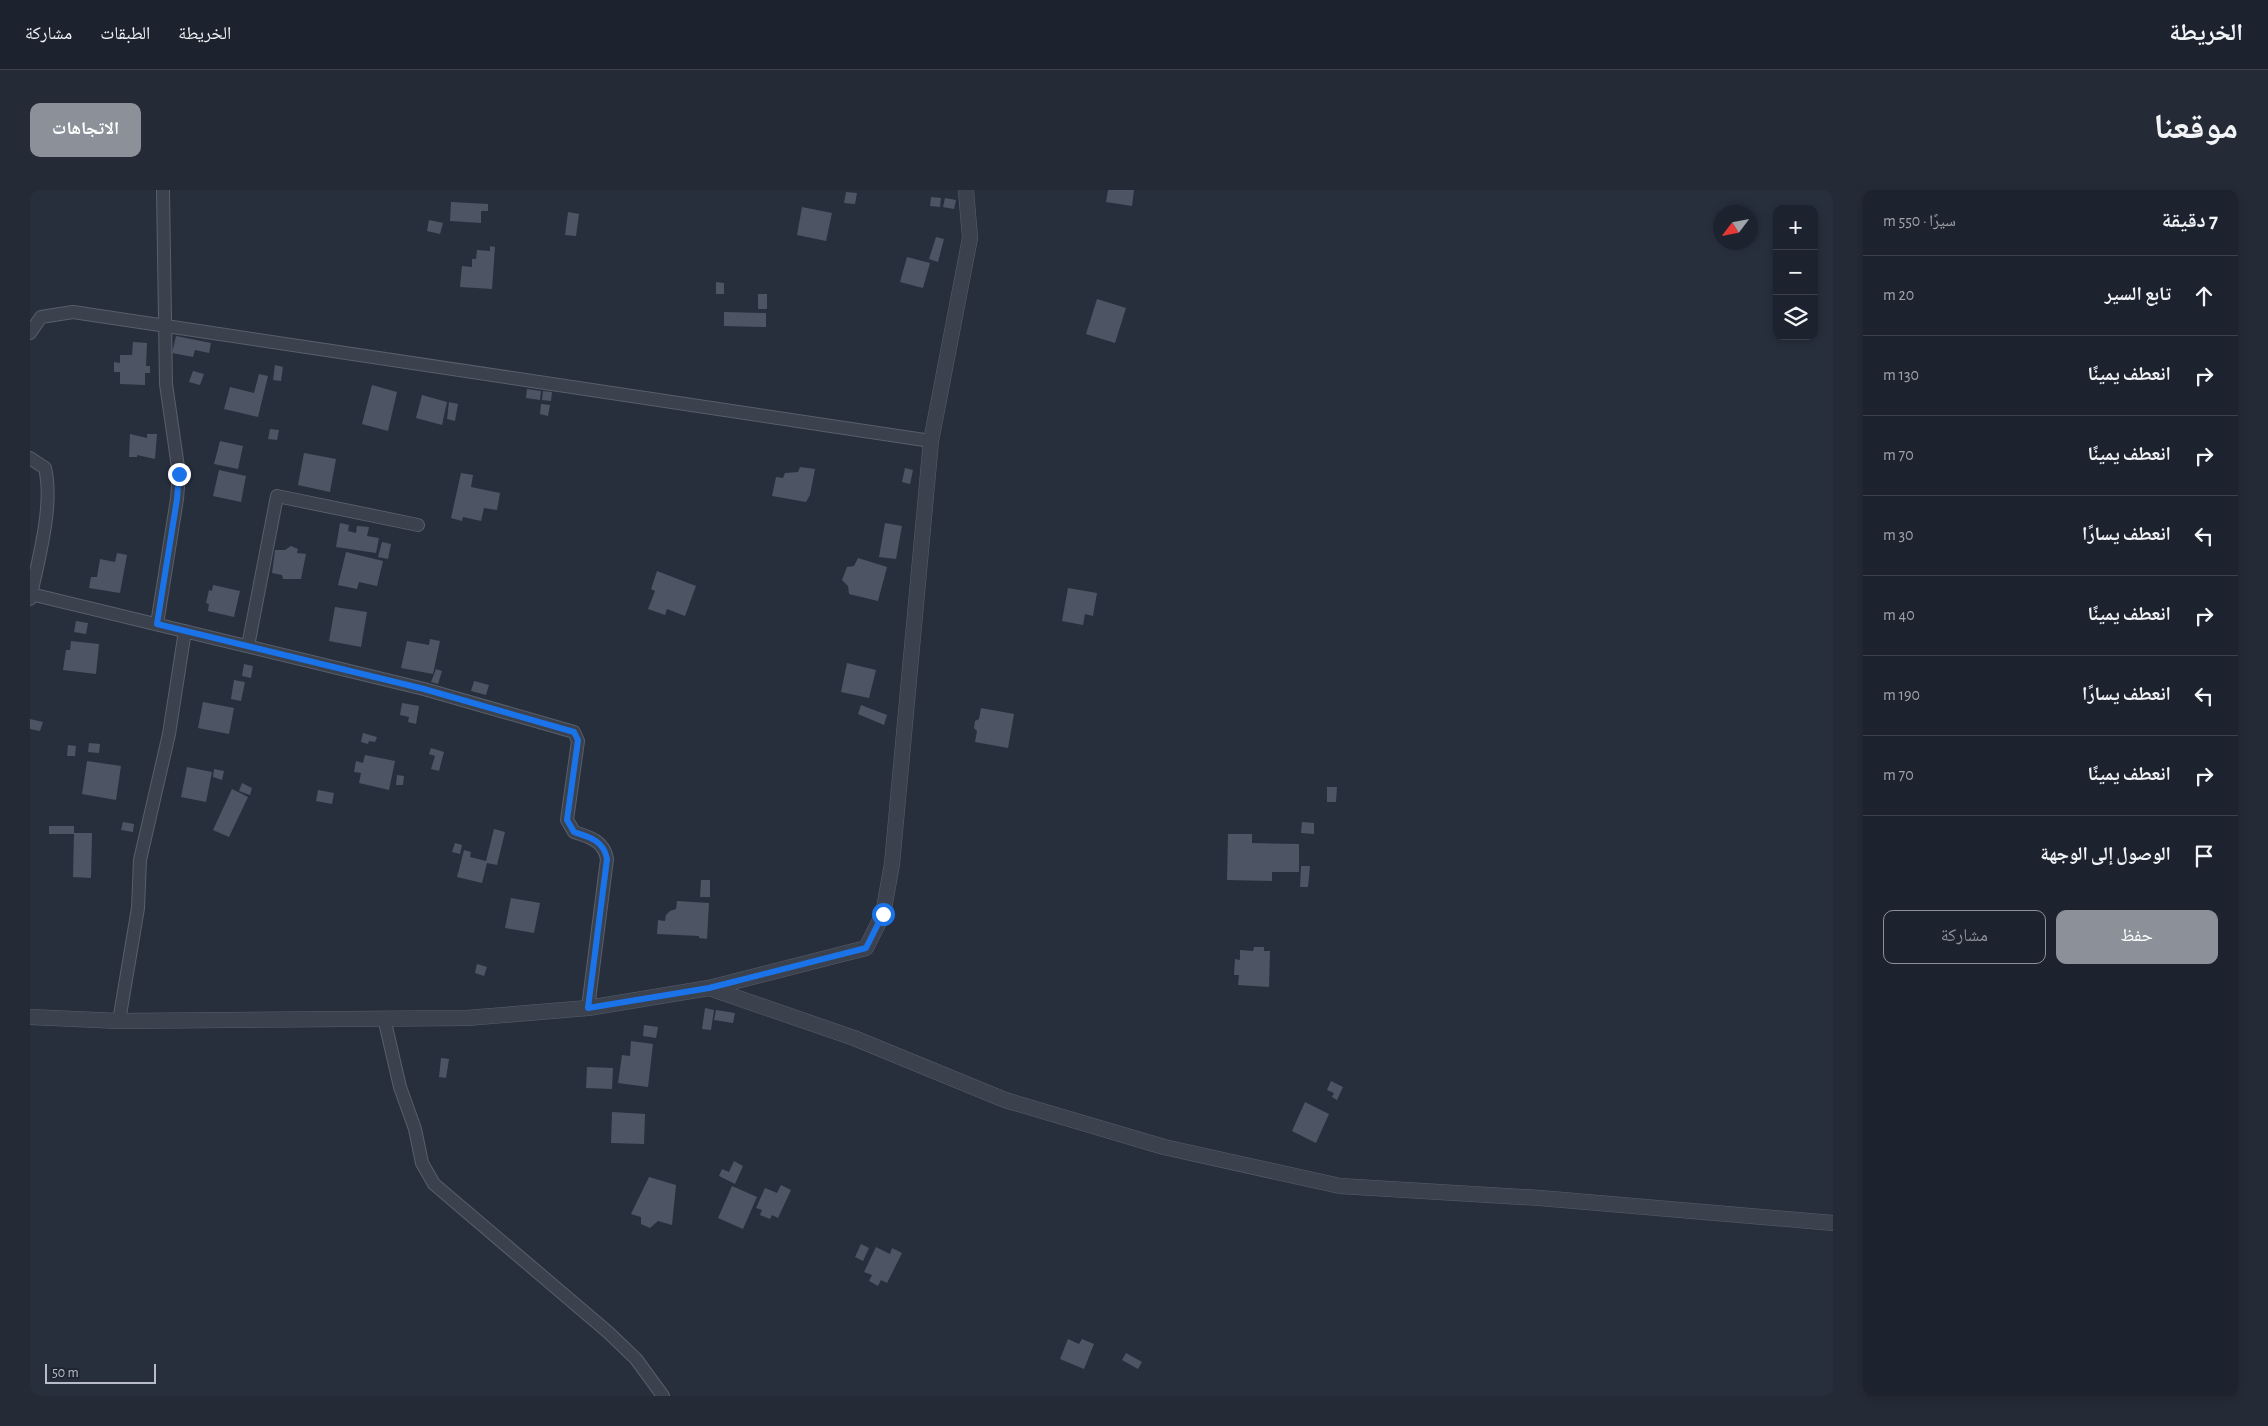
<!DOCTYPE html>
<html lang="ar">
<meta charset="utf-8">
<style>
:root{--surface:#1d232e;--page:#252b36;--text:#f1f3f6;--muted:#a0a4aa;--line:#3b404a;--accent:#8c9099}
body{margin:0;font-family:"Alegreya Sans","Noto Naskh Arabic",sans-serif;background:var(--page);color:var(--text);direction:rtl}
.controls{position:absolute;right:15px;top:15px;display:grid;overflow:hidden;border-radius:10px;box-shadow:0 2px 8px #0003}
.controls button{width:45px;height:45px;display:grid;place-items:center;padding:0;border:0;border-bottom:1px solid var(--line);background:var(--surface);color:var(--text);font:25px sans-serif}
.compass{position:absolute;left:1683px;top:15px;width:45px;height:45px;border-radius:50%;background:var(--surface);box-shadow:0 2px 8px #0003;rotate:238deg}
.scale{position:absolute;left:15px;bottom:12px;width:111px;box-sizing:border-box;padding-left:5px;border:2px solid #b7bcc8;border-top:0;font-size:14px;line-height:18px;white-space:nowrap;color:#b7bcc8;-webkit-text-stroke:4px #1f2632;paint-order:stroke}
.stop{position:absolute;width:15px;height:15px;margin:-11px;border:4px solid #1a73e8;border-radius:50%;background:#fff}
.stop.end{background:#1a73e8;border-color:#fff;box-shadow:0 1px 5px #0008}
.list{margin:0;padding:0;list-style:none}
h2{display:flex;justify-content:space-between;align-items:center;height:65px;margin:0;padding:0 20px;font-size:21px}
h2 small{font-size:16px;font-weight:400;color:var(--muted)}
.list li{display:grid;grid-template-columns:32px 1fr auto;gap:15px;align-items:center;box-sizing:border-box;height:80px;padding:0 20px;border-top:1px solid var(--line)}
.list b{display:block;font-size:19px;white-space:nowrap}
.list em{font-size:16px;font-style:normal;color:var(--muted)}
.actions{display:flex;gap:10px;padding:15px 20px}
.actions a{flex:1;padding:11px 0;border:1px solid var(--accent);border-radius:10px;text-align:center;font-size:18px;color:var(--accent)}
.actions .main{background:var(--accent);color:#fff}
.icon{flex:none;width:28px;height:28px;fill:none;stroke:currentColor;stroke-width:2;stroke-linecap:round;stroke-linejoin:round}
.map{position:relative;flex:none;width:1803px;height:1206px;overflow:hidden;direction:ltr;border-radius:10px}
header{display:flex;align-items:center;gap:30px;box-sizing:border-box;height:70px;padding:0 25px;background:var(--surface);border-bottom:1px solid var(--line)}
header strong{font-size:24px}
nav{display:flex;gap:28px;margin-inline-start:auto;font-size:18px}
.intro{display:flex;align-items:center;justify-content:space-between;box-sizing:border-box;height:120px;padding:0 30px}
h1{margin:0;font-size:35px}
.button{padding:12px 22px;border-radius:10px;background:var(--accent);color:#fff;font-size:18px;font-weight:700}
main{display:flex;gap:30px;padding:0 30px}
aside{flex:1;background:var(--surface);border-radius:10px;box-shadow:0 2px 8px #0003}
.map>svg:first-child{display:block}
.building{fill:#4d5565}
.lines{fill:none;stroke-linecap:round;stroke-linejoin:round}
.minor-casing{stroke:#585f6b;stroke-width:14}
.tertiary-casing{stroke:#585f6b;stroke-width:16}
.minor{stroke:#3b414d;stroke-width:12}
.tertiary{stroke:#3b414d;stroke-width:15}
.route{stroke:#1a73e8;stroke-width:6}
</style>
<header>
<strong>الخريطة</strong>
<nav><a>الخريطة</a><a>الطبقات</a><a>مشاركة</a></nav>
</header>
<div class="intro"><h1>موقعنا</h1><a class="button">الاتجاهات</a></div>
<main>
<aside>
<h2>7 دقيقة<small>سيرًا · 550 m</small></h2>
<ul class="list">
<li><svg class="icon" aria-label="ahead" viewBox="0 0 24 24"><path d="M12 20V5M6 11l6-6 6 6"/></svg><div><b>تابع السير</b></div><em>20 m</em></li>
<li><svg class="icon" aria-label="right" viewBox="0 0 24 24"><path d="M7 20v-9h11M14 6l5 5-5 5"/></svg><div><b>انعطف يمينًا</b></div><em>130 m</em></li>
<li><svg class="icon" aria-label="right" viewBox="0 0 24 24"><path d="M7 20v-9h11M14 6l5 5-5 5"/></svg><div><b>انعطف يمينًا</b></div><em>70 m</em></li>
<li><svg class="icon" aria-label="left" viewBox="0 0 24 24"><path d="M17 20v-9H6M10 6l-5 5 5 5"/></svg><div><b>انعطف يسارًا</b></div><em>30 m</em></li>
<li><svg class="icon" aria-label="right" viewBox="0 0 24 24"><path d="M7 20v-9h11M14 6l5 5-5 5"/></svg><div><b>انعطف يمينًا</b></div><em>40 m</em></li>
<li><svg class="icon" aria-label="left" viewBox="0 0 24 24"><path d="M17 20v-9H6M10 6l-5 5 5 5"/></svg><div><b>انعطف يسارًا</b></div><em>190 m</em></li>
<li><svg class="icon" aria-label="right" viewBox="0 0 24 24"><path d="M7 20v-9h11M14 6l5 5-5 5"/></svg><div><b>انعطف يمينًا</b></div><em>70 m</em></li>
<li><svg class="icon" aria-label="arrive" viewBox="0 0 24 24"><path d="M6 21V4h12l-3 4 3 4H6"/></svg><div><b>الوصول إلى الوجهة</b></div></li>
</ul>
<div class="actions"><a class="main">حفظ</a><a>مشاركة</a></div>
</aside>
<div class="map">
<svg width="1803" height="1206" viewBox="0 0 1803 1206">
<rect width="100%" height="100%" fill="#272f3d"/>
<path class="building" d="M1078,0H1104L1102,16L1076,12Z
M816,2L827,3L825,14L814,13Z
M901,7L911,8L910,17L900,16Z
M915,8L926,10L924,19L913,17Z
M421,12L458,14V21H451V33L420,31Z
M772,17L802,23L796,51L767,45Z
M538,22L549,24L546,46L535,45Z
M399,30L413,33L410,44L397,41Z
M906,47L914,49L908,72L899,69Z
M460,56L465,57L462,99L430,97L432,76L442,77V69H446L447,60L460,61Z
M877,67L900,73L893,98L870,92Z
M686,92L694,93V104H686Z
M728,104H737V119H728Z
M1067,109L1096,118L1085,153L1056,144Z
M694,122L736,123V137L694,136Z
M146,146L181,153L179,163L165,160L163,167L142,163Z
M103,152L117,153L116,176H120V183H115V195L90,194V182H84V172L90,173V165H102Z
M245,175L253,177L251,191L243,190Z
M163,181L174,184L170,195L159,192Z
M229,184L238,186L228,227L194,219L200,197L224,203Z
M342,195L367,202L358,241L332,234Z
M497,199L511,201L510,210L496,208Z
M513,201L522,202L521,211L512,210Z
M392,205L417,212L412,235L386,228Z
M419,212L428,214L425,231L417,229Z
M511,214L520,215L518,226L510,224Z
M240,239L249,240L247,250L238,249Z
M100,244L117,248V244H127L125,269L107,265V267H99Z
M190,251L213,256L208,279L184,274Z
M274,263L306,269L300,302L268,295Z
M770,277L785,279L780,305L776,312L742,306L746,287L753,288L755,283L768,282Z
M875,278L883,280L880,294L872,292Z
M189,280L216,286L211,312L183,306Z
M431,283L443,285L441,297L470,303L467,320L454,318L451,331L433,327L432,331L421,328Z
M310,333L319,335L318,341L326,343L327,336L339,337L337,346L349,348L346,363L306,357Z
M855,333L872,336L866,369L849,367Z
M352,352L361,354L358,369L348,367Z
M261,356L268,359L267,363L276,364L271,389H253L252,385L242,383L245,360H255Z
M316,362L353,371L347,396L329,392L327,399L308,395Z
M87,363L97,365L90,403L59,398L61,387H67L70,369L85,372Z
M828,368L857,377L848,411L819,404L818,396L812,390L817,377L824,376Z
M627,381L666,396L655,426L637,419L635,425L618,419L625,401L621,399Z
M183,395L210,401L204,427L178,421L179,414L176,413L179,400L182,401Z
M1038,398L1067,403L1063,426L1055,424L1053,435L1032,431Z
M305,417L337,422L331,457L299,451Z
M46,431L58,433L56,444L44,442Z
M400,449L410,451L403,484L371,478L377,451L399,455Z
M41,451L69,454L66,484L33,480L36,460H40Z
M817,473L846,480L839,508L811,502Z
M214,474L223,476L221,488L212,486Z
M406,479L412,481L408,494L401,492Z
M204,490L215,492L211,511L201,509Z
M444,491L459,495L456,505L441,501Z
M173,512L204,518L199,544L168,538Z
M372,513L389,516L386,534L378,532L379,527L370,525Z
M831,515L857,525L854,535L828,524Z
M951,518L984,524L978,558L945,552L947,541L944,538L945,531L949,529Z
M0,529L13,532L10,541L0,539Z
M333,543L347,547L345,552L339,551L338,554L331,552Z
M59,553L70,554L69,563L58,562Z
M38,555L46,556L45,566H37Z
M401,558L414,562L409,581L401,579L405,566L399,564Z
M335,565L365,571L359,600L329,593L331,583L324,582L326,571L333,573Z
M57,571L91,576L86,610L52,604Z
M157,577L182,582L176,612L151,607Z
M184,579L194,581L192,590L183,587Z
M367,585L374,586L373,595H366Z
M212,593L222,598L220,605L209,601Z
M1297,597H1307L1306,612H1297Z
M202,599L218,607L199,647L183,640Z
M288,600L304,603L302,614L286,611Z
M93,632L104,634L103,642L91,640Z
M1272,632L1284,633V644L1271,643Z
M19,636H44V644H19Z
M464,639L475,642L467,675L457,673L452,693L427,687L434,660L441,662L440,667L456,671Z
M44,643H62L61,688L43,687Z
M1198,644H1222V653L1269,654V682H1242V691L1197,690Z
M425,653L432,655L430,664L422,662Z
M1271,676H1280L1278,697H1270Z
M671,690H680V707H670Z
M481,708L510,713L504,743L475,738Z
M647,711L679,713L677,749L669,748V746L627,744L628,730L635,731L636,725L640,721L646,719Z
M1224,757H1234V761H1240L1239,797L1208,795L1209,785H1204L1205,769L1210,770V760L1223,761Z
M447,774L457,777L454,786L445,783Z
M675,818L684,820L681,840L672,839Z
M686,820L705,823L703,833L684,830Z
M614,835L628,837L626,848L613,846Z
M601,851L623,854L618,897L588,893L592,865L600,866Z
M411,868L419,869L416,888L409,887Z
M557,877L583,878L582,899L556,898Z
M1301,891L1313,897L1307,910L1302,907L1304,903L1297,900Z
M1275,912L1299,924L1286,953L1262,941Z
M582,922L615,924L614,954L581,953Z
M704,971L713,976L705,994L689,986L692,979L699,982Z
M619,987L646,995L642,1035L628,1031L620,1038L611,1034V1027L601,1024Z
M751,995L761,1000L748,1028L742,1025L740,1029L730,1025L732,1020L726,1018L735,998L747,1003Z
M702,996L727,1007L713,1039L688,1028Z
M831,1054L839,1058L833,1071L825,1067Z
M846,1057L860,1064L862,1058L872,1063L857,1093L851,1090L848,1096L839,1091L842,1085L834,1082Z
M1038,1149L1049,1154L1052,1149L1064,1154L1054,1179L1030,1169Z
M1096,1163L1112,1172L1108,1179L1092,1170Z"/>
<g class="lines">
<g class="minor-casing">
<path id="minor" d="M0,143L11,127L43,122L901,251
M0,268L15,278C24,315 8,371 0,409
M1,404L394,499L544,542L548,551L537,630L544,642C560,647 574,651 577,669L558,818
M127,434L147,309L149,284L136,194L133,0
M218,456L247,306L388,335
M354,828L370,897L385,939L392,973L404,994L579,1143L606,1169L633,1206
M89,831L108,718L110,670L139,544L155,441"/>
</g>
<g class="tertiary-casing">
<path id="tertiary" d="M679,798L824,848L975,910L1134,957L1310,996L1510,1008L1803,1033
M0,827L89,831L437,828L558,818L679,798L836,758L853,724L862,674L901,251L940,48L936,0"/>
</g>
<use href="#minor" class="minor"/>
<use href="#tertiary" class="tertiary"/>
</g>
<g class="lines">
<path class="route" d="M149,284L147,309L127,434L394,499L544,542L548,550L537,630L544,642C560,647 574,651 577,669L558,818L679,798L836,758L853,724"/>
</g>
</svg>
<div class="controls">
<button>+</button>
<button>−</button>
<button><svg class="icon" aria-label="layers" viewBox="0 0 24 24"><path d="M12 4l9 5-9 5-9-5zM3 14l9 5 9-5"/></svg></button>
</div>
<svg class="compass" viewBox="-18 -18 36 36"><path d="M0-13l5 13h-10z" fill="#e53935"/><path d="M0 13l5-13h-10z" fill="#a0a4aa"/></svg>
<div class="scale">50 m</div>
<div class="stop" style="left:853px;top:724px"></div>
<div class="stop end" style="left:149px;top:284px"></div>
</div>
</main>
